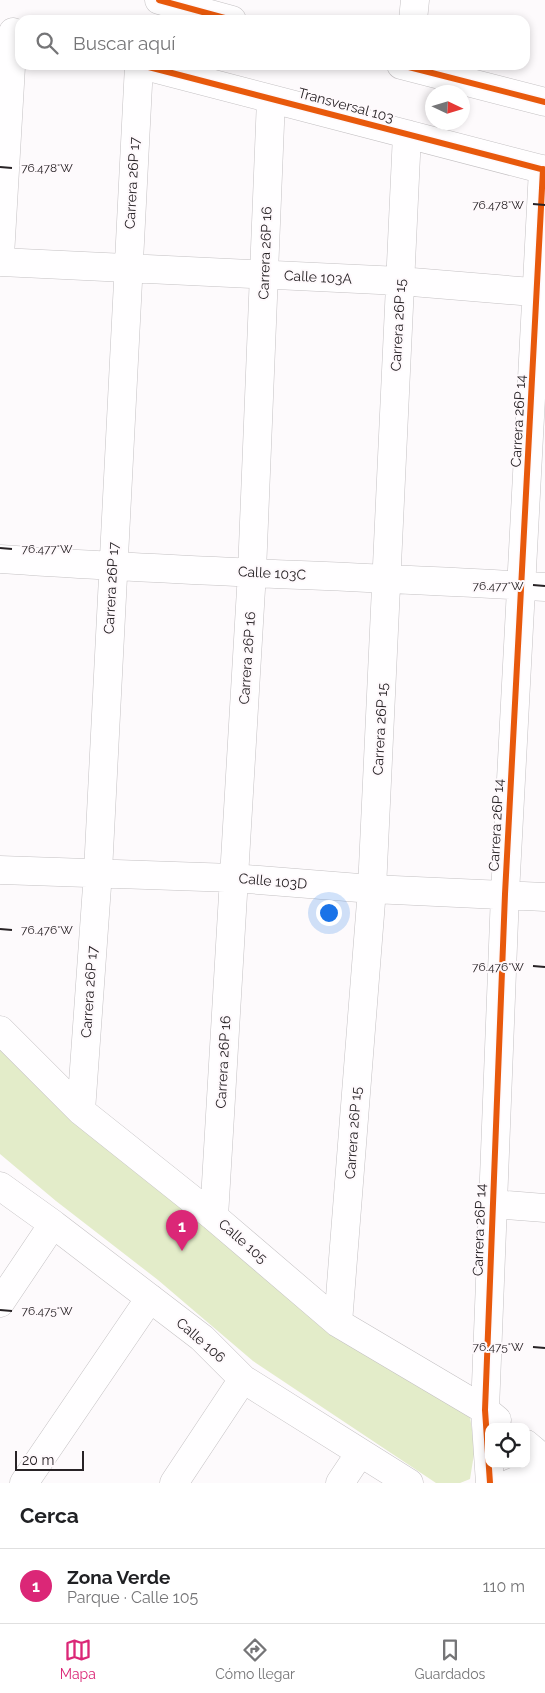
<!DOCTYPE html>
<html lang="es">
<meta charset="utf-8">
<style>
:root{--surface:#fff;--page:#f2f2f2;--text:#202124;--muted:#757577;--line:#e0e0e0;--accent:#db2777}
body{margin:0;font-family:Raleway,sans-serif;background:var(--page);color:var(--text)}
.controls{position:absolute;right:15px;bottom:15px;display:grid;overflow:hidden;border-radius:10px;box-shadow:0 2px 8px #0003}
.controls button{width:45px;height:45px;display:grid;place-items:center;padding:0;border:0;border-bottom:1px solid var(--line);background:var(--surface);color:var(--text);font:25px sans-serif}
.compass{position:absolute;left:425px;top:85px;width:45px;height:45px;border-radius:50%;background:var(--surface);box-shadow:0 2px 8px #0003;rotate:94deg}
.scale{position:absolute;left:15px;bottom:12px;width:69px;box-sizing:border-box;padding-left:5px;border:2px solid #282326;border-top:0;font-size:14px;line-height:18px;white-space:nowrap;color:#282326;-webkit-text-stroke:4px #fef9fc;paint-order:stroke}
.you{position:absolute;left:328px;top:912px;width:18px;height:18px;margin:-12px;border:4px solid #fff;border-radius:50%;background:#1a73e8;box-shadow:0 0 0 8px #1a73e833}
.badge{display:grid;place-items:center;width:32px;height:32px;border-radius:50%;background:var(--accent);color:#fff;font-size:16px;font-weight:700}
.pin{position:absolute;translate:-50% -41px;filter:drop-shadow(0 1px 2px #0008)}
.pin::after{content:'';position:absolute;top:26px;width:18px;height:15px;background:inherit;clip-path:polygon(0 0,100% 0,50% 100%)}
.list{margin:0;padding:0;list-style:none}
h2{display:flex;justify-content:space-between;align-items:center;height:65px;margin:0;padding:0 20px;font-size:21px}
h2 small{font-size:16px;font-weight:400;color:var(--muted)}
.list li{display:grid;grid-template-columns:32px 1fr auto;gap:15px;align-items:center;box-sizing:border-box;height:75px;padding:0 20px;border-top:1px solid var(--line)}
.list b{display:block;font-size:19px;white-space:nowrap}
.list p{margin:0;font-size:16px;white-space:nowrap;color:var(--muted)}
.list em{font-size:16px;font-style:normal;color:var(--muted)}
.icon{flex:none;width:28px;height:28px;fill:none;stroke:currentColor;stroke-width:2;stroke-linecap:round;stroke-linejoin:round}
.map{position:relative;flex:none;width:545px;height:1483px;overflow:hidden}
.search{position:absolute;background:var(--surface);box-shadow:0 2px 8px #0003;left:15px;right:15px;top:15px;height:55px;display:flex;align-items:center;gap:12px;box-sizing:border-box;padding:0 18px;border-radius:15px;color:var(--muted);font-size:19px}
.sheet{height:140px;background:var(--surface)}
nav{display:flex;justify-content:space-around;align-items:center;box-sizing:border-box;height:70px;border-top:1px solid var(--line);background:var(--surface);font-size:14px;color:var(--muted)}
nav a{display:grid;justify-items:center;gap:2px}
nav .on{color:var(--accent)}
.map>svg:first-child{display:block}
.green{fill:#e3ecc9}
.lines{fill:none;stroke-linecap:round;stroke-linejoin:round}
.minor-casing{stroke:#c4c1c3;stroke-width:29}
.minor{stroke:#fffeff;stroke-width:28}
.cycleway-casing{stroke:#fef9fc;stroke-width:9}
.cycleway{stroke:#e8590c;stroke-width:6}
.ticks{fill:none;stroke:#282326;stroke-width:2}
.labels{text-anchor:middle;stroke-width:4;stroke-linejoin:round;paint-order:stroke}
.street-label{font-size:14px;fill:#282326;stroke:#fef9fc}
.ticks-label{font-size:12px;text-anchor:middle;fill:#282326;stroke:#fef9fc;stroke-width:4;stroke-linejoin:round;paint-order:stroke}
</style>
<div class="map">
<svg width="545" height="1483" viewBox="0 0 545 1483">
<rect width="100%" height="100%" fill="#fdfafc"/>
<path class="green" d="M0,1039L469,1411L475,1448L470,1479L460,1483H436L253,1361L158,1280L56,1201L0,1154Z"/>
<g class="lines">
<g class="minor-casing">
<path id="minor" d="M159,0L232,20
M413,20L415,0
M141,65L545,170
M401,65L545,102
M0,256L13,32
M0,262L400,281L545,293
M0,559C181,572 363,576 545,587
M0,870L233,878L372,889L545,897
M0,1030L81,1111L214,1217L338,1323L485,1410L497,1420
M81,1111L98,872L139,65
M0,1186L53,1224L202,1338L243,1379L409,1483
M493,1204L545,1208
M214,1217L252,572L271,99
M0,1303L53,1224
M338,1323L372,889L407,134
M526,1444L545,1460
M24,1483L150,1298
M174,1483L243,1379
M340,1483L360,1453
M490,1483L485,1410L505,894L543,169
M511,1483L545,1469"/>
</g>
<use href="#minor" class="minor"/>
<g class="cycleway-casing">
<path id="cycleway" d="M159,0L232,20
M141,65L545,170
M401,65L545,102
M490,1483L485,1410L505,894L543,169"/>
</g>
<use href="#cycleway" class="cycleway"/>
</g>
<path class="ticks" d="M0,167L12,168M533,204L545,205M0,548L12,549M533,585L545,586M0,929L12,930M533,966L545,967M0,1310L12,1311M533,1347L545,1348"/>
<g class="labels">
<g class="street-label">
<text transform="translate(346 105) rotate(15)" y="5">Transversal 103</text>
<text transform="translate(132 183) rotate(-87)" y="5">Carrera 26P 17</text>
<text transform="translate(265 253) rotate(-88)" y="5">Carrera 26P 16</text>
<text transform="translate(318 277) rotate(3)" y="5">Calle 103A</text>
<text transform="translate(398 325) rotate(-87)" y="5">Carrera 26P 15</text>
<text transform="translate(518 421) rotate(-87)" y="5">Carrera 26P 14</text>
<text transform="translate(272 573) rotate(3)" y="5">Calle 103C</text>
<text transform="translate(111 588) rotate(-87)" y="5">Carrera 26P 17</text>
<text transform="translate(247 658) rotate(-86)" y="5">Carrera 26P 16</text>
<text transform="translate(380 729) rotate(-87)" y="5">Carrera 26P 15</text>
<text transform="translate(496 825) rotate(-87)" y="5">Carrera 26P 14</text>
<text transform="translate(273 881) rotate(5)" y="5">Calle 103D</text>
<text transform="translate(89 992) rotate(-86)" y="5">Carrera 26P 17</text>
<text transform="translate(223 1062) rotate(-87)" y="5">Carrera 26P 16</text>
<text transform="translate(353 1133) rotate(-86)" y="5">Carrera 26P 15</text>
<text transform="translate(479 1230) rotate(-88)" y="5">Carrera 26P 14</text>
<text transform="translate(243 1241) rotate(41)" y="5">Calle 105</text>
<text transform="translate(201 1340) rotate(41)" y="5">Calle 106</text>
</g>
</g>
<g class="ticks-label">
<text x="47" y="172">76.478°W</text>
<text x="498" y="209">76.478°W</text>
<text x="47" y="553">76.477°W</text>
<text x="498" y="590">76.477°W</text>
<text x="47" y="934">76.476°W</text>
<text x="498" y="971">76.476°W</text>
<text x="47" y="1315">76.475°W</text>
<text x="498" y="1351">76.475°W</text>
</g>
</svg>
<div class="controls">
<button><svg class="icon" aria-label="locate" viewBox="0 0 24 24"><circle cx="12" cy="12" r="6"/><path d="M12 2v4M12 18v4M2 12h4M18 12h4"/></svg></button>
</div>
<svg class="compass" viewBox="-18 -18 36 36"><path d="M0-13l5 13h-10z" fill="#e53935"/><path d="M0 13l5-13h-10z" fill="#757577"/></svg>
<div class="scale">20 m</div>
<div class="you"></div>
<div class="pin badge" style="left:182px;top:1251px">1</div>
<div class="search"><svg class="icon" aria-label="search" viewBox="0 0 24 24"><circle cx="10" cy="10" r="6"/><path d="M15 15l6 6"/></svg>Buscar aquí</div>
</div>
<section class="sheet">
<h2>Cerca<small></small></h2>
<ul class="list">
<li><span class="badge">1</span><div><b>Zona Verde</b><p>Parque · Calle 105</p></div><em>110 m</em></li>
</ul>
</section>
<nav>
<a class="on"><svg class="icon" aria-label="map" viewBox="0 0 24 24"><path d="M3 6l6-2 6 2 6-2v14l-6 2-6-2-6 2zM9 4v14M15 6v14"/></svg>Mapa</a>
<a><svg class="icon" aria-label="directions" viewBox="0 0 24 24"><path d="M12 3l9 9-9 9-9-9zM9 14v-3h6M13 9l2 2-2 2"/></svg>Cómo llegar</a>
<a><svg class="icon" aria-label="saved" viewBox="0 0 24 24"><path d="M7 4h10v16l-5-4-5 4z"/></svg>Guardados</a>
</nav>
